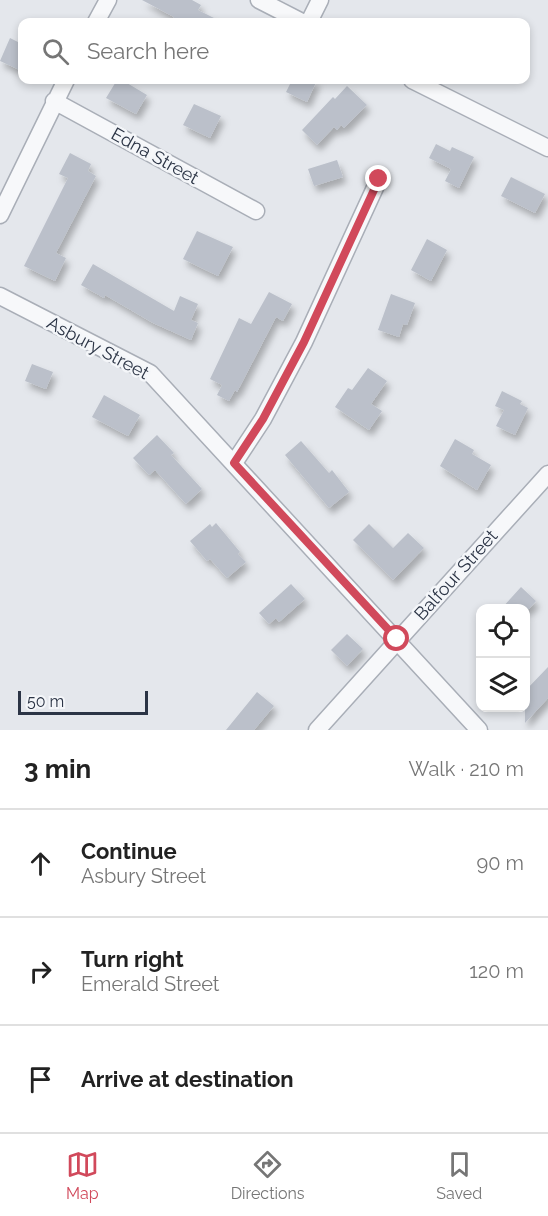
<!DOCTYPE html>
<meta charset="utf-8">
<style>
:root{--surface:#fff;--page:#f2f2f2;--text:#222;--muted:#767676;--line:#e0e0e0;--accent:#d1495b}
body{margin:0;font-family:Raleway,sans-serif;background:var(--page);color:var(--text)}
.controls{position:absolute;right:18px;bottom:18px;display:grid;overflow:hidden;border-radius:12px;box-shadow:0 3px 9px #0003}
.controls button{width:54px;height:54px;display:grid;place-items:center;padding:0;border:0;border-bottom:2px solid var(--line);background:var(--surface);color:var(--text);font:30px sans-serif}
.scale{position:absolute;left:18px;bottom:15px;width:130px;box-sizing:border-box;padding-left:6px;border:3px solid #2b3445;border-top:0;font-size:16px;line-height:21px;white-space:nowrap;color:#2b3445;-webkit-text-stroke:4px #f4f6f9;paint-order:stroke}
.stop{position:absolute;width:18px;height:18px;margin:-14px;border:4px solid #d1495b;border-radius:50%;background:#fff}
.stop.end{background:#d1495b;border-color:#fff;box-shadow:0 2px 6px #0008}
.list{margin:0;padding:0;list-style:none}
h2{display:flex;justify-content:space-between;align-items:center;height:78px;margin:0;padding:0 24px;font-size:26px}
h2 small{font-size:20px;font-weight:400;color:var(--muted)}
.list li{display:grid;grid-template-columns:39px 1fr auto;gap:18px;align-items:center;box-sizing:border-box;height:108px;padding:0 24px;border-top:2px solid var(--line)}
.list b{display:block;font-size:22px;white-space:nowrap}
.list p{margin:0;font-size:20px;white-space:nowrap;color:var(--muted)}
.list em{font-size:20px;font-style:normal;color:var(--muted)}
.icon{flex:none;width:33px;height:33px;fill:none;stroke:currentColor;stroke-width:2;stroke-linecap:round;stroke-linejoin:round}
.map{position:relative;flex:none;width:548px;height:730px;overflow:hidden}
.search{position:absolute;background:var(--surface);box-shadow:0 3px 9px #0003;left:18px;right:18px;top:18px;height:66px;display:flex;align-items:center;gap:15px;box-sizing:border-box;padding:0 21px;border-radius:12px;color:var(--muted);font-size:22px}
.sheet{height:402px;background:var(--surface)}
nav{display:flex;justify-content:space-around;align-items:center;box-sizing:border-box;height:84px;border-top:2px solid var(--line);background:var(--surface);font-size:16px;color:var(--muted)}
nav a{display:grid;justify-items:center;gap:3px}
nav .on{color:var(--accent)}
.map>svg:first-child{display:block}
.building{fill:#bbc0ca;filter:url(#shadow)}
.lines{fill:none;stroke-linecap:round;stroke-linejoin:round}
.street-casing{stroke:#a9aeb7;stroke-width:19}
.street{stroke:#f7f8fa;stroke-width:16}
.route{stroke:#d1495b;stroke-width:8}
.labels{text-anchor:middle;stroke-width:5;stroke-linejoin:round;paint-order:stroke}
.street-label{font-size:18px;fill:#2b3445;stroke:#f4f6f9}
</style>
<div class="map">
<svg width="548" height="730" viewBox="0 0 548 730">
<defs>
<filter id="shadow"><feDropShadow dx="3.5" dy="6" stdDeviation="3" flood-color="#0004"/></filter>
</defs>
<rect width="100%" height="100%" fill="#e4e7ec"/>
<path class="building" d="M142,0H192L201,5L198,10L222,22H171L174,17Z
M10,38L22,44V71L0,61Z
M117,80H122L147,95L136,114L106,98Z
M292,80H317L307,102L286,92Z
M347,86L367,105L344,128L341,125L337,130L334,127L317,145L302,130L333,97L335,99Z
M194,104L221,116L210,138L183,125Z
M436,144L450,151L452,147L474,157L459,188L445,181L451,169L429,158Z
M70,153L91,164L88,171L96,176L56,253L66,258L55,281L24,266L68,178L59,174Z
M337,160L343,177L314,186L308,169Z
M511,177L545,194L535,213L501,196Z
M197,231L233,247L218,276L183,259Z
M427,239L447,250L431,281L411,270Z
M93,264L174,311L180,296L198,304L191,320L198,323L191,340L153,323L105,295L104,298L81,285Z
M269,292L292,304L283,321L276,317L237,392L235,390L229,401L217,395L222,385L210,379L239,318L251,324Z
M391,294L415,303L407,325L403,324L399,337L378,330Z
M32,364L53,372L46,389L25,381Z
M368,368L387,381L371,404L382,411L369,430L335,407L348,388L352,390Z
M502,391L522,401L520,404L528,408L515,435L496,426L504,410L495,406Z
M104,395L140,415L128,436L92,417Z
M157,435L174,453L171,455L202,489L186,504L155,470L149,475L133,458Z
M455,439L474,450L472,454L491,465L477,490L440,466Z
M301,441L329,473L332,470L349,492L329,508L285,455Z
M216,523L240,552L238,554L246,562L227,578L210,559L207,561L190,541L210,524L212,527Z
M369,524L393,548L408,533L424,548L393,580L353,540Z
M291,584L305,599L279,622L276,618L269,624L259,613Z
M521,587L536,601L529,609H501Z
M347,634L363,649L347,666L331,650Z
M548,667V698L525,723V691Z
M257,692L274,706L254,730H226Z"/>
<g class="lines">
<g class="street-casing">
<path id="street" d="M259,0L302,22
M96,22L108,0
M309,22L320,0
M412,80L548,148
M54,101L256,211
M0,215L66,80
M0,296L150,373L479,730
M234,463L263,419L304,342L379,179
M317,730L548,474"/>
</g>
<use href="#street" class="street"/>
</g>
<g class="lines">
<path class="route" d="M379,179L304,342L263,419L234,463L397,639"/>
</g>
<g class="labels">
<g class="street-label">
<text transform="translate(155 156) rotate(29)" y="6">Edna Street</text>
<text transform="translate(98 348) rotate(28)" y="6">Asbury Street</text>
<text transform="translate(456 575) rotate(-48)" y="6">Balfour Street</text>
</g>
</g>
</svg>
<div class="controls">
<button><svg class="icon" aria-label="locate" viewBox="0 0 24 24"><circle cx="12" cy="12" r="6"/><path d="M12 2v4M12 18v4M2 12h4M18 12h4"/></svg></button>
<button><svg class="icon" aria-label="layers" viewBox="0 0 24 24"><path d="M12 4l9 5-9 5-9-5zM3 14l9 5 9-5"/></svg></button>
</div>
<div class="scale">50 m</div>
<div class="stop" style="left:397px;top:639px"></div>
<div class="stop end" style="left:379px;top:179px"></div>
<div class="search"><svg class="icon" aria-label="search" viewBox="0 0 24 24"><circle cx="10" cy="10" r="6"/><path d="M15 15l6 6"/></svg>Search here</div>
</div>
<section class="sheet">
<h2>3 min<small>Walk · 210 m</small></h2>
<ul class="list">
<li><svg class="icon" aria-label="ahead" viewBox="0 0 24 24"><path d="M12 20V5M6 11l6-6 6 6"/></svg><div><b>Continue</b><p>Asbury Street</p></div><em>90 m</em></li>
<li><svg class="icon" aria-label="right" viewBox="0 0 24 24"><path d="M7 20v-9h11M14 6l5 5-5 5"/></svg><div><b>Turn right</b><p>Emerald Street</p></div><em>120 m</em></li>
<li><svg class="icon" aria-label="arrive" viewBox="0 0 24 24"><path d="M6 21V4h12l-3 4 3 4H6"/></svg><div><b>Arrive at destination</b></div></li>
</ul>
</section>
<nav>
<a class="on"><svg class="icon" aria-label="map" viewBox="0 0 24 24"><path d="M3 6l6-2 6 2 6-2v14l-6 2-6-2-6 2zM9 4v14M15 6v14"/></svg>Map</a>
<a><svg class="icon" aria-label="directions" viewBox="0 0 24 24"><path d="M12 3l9 9-9 9-9-9zM9 14v-3h6M13 9l2 2-2 2"/></svg>Directions</a>
<a><svg class="icon" aria-label="saved" viewBox="0 0 24 24"><path d="M7 4h10v16l-5-4-5 4z"/></svg>Saved</a>
</nav>
